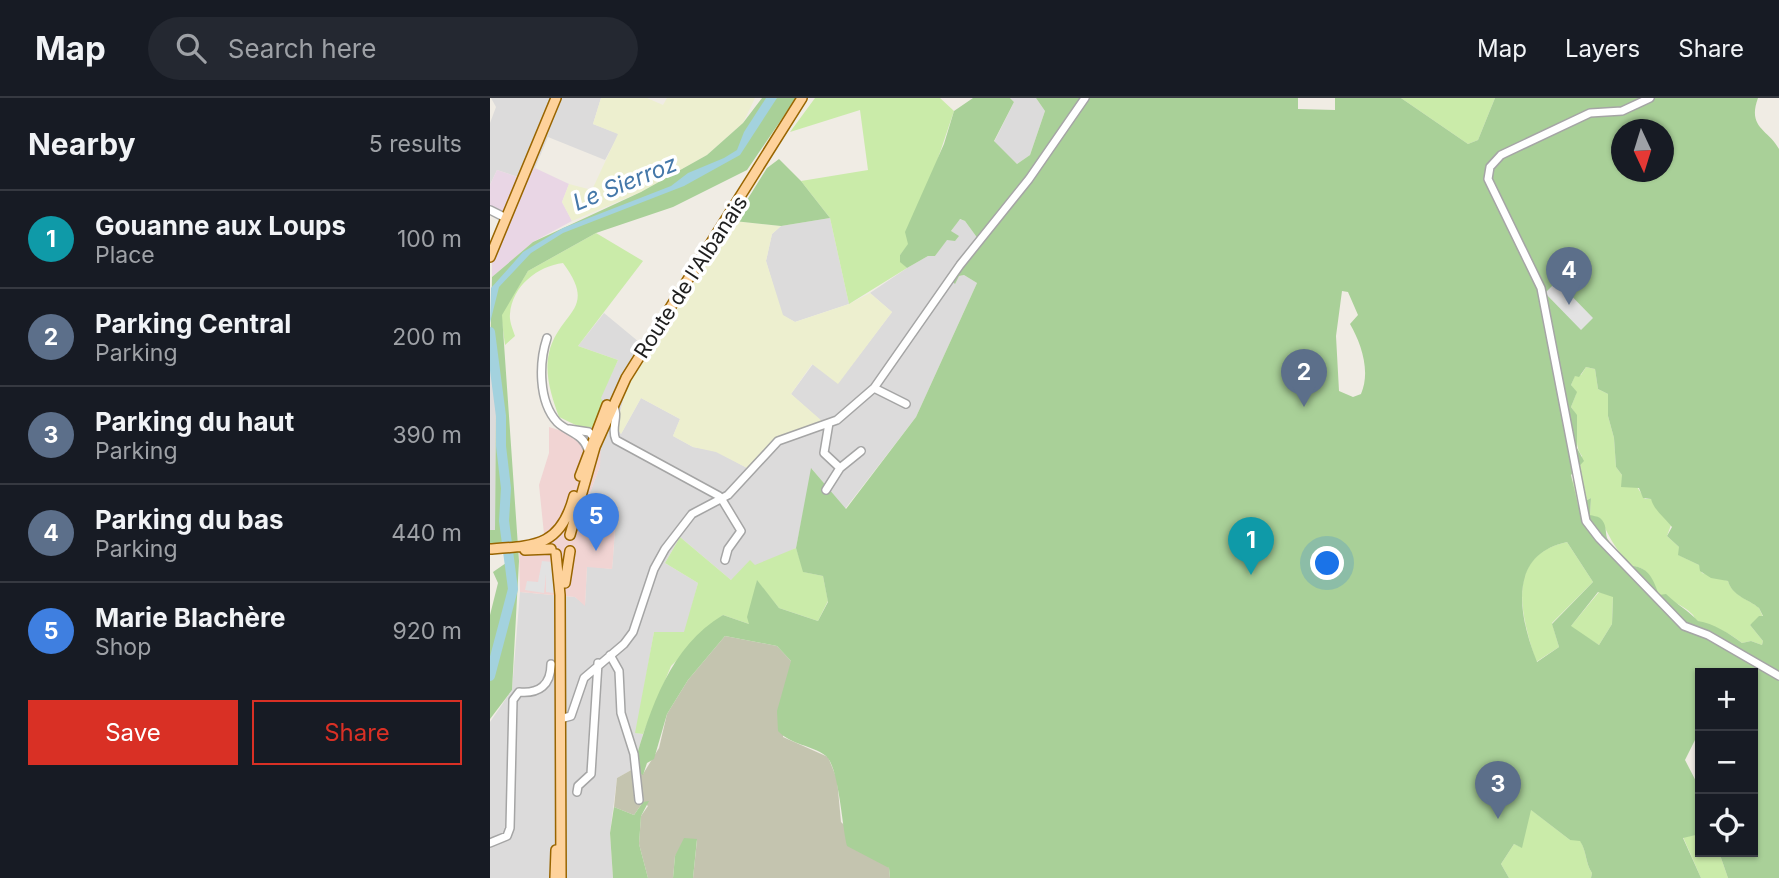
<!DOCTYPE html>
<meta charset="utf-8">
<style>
:root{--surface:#171b24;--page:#242831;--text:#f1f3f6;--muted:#9ea1a6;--line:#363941;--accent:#d93025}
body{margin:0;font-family:Inter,sans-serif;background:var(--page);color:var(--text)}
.controls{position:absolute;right:21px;bottom:21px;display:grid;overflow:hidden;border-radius:0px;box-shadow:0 2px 5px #0004}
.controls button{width:63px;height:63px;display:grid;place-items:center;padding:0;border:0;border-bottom:2px solid var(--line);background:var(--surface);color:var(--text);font:35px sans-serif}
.compass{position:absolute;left:1121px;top:21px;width:63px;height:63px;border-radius:50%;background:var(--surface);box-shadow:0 2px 5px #0004;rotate:176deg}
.you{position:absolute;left:838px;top:466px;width:24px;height:24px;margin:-18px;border:5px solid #fff;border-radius:50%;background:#1a73e8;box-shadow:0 0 0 10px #1a73e833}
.badge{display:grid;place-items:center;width:46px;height:46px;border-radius:50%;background:var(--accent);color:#fff;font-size:23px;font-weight:700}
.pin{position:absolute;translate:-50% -58px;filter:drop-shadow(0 2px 4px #0008)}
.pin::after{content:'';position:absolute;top:37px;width:24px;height:21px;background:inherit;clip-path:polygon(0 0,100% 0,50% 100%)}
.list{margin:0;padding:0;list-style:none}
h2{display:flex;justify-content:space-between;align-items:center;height:91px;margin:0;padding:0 28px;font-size:30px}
h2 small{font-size:23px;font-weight:400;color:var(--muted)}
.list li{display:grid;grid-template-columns:46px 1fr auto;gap:21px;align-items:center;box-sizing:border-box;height:98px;padding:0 28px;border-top:2px solid var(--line)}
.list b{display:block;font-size:26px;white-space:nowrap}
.list p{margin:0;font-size:23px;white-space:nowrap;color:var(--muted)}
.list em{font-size:23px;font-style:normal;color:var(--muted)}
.actions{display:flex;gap:14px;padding:21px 28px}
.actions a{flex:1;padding:16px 0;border:2px solid var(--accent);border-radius:0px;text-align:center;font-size:24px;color:var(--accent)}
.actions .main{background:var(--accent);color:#fff}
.icon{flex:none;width:38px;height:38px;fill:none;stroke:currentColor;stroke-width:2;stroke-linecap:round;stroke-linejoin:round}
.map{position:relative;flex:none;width:1289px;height:780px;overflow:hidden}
header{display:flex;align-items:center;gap:42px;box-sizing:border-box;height:98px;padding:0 35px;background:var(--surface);border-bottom:2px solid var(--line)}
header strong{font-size:33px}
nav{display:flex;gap:38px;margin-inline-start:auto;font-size:24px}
.search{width:490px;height:63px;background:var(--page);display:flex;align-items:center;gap:18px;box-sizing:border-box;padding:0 24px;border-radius:38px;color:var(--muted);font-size:26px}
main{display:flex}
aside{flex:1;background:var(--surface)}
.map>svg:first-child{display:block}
.residential{fill:#dcdbdb}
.commercial{fill:#f1d4d3}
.industrial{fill:#e9d6e5}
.construction{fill:#c4c4af}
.farmland{fill:#edefcf}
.grass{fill:#caeba9}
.forest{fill:#a9d098;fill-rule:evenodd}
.parking{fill:#e2e2e2}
.water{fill:#a3d2de}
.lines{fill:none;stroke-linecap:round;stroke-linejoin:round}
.river{stroke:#a3d2de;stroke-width:10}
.minor-casing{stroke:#a5a5a5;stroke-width:10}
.major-casing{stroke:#996500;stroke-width:12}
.minor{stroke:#fff;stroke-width:7}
.major{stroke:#fed29b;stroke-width:9}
.labels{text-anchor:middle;stroke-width:7;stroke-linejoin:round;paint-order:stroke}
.street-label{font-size:21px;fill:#1e1e1e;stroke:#fff}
.water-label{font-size:23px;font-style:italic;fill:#4578a9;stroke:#fff}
</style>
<header>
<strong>Map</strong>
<div class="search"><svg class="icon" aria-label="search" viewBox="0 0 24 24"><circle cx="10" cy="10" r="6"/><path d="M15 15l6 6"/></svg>Search here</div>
<nav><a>Map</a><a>Layers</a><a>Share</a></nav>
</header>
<main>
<aside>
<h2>Nearby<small>5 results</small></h2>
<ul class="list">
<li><span class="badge" style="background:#0f9aa8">1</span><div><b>Gouanne aux Loups</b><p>Place</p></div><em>100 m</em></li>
<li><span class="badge" style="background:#5c6f8a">2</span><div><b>Parking Central</b><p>Parking</p></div><em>200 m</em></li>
<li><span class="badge" style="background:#5c6f8a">3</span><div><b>Parking du haut</b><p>Parking</p></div><em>390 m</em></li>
<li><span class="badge" style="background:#5c6f8a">4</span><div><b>Parking du bas</b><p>Parking</p></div><em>440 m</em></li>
<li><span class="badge" style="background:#3f7fe0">5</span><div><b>Marie Blachère</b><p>Shop</p></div><em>920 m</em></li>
</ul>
<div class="actions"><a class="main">Save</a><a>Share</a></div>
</aside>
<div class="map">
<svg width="1289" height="780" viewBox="0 0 1289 780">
<rect width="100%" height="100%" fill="#f0ece4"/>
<path class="residential" d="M1,0H111L103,26L129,36L115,62L58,39L45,70L28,79L7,72L0,87V25L6,9Z
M520,0H546L555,13L540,57L527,66L504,44L524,4Z
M340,120L359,206L305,224L292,217L276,163L282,136L291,128Z
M469,121L475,123L491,145L469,178L474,177L487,185L426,319L355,411L322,371L306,450L241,482L190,439L175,465L208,485L195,534H164L146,635L153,636L143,671L127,680L120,735L123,780H0V624L22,592L30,494L85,499L95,507L97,468L122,471L125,432L91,428L92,416L110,368V300L128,262L88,248L114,215L149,244L126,329L131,336L151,300L190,321L183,338L203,349L226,353L259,371L284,342L331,323L301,296L323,266L348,285L402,214L380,195L417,170L438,158H445Z
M0,256L6,309L5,432H0Z"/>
<path class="commercial" d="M59,329L111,345L110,368L92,416L91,427L125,431L123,460L122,471L97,469L95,508L85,499L30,494L29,446L54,436L49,387L59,355Z"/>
<path class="industrial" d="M45,70L79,86L72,104L82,123L43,144L2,179V162L19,121L0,110V87L7,72L28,79Z"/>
<path class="construction" d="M235,538L287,548L302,564L293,639L338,659L347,681L351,724L399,770L400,780H203L207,742L185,758L183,780H158L149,746L151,718L158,708L153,704L144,717L124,709L127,680L143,671L153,676L169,650L177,616L198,582Z"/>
<path class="farmland" d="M111,0H157L173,7L177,0H265L253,25L217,57L151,94L82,123L72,104L79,86L102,92L128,36L103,26Z
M244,123L291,128L282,136L276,163L293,217L305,224L359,206L380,195L402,214L348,286L322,266L301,296L332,323L284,342L259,371L226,354L203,349L183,338L190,321L151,300L131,336L126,329L137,289Z"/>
<path class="grass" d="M325,0H450L464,13L419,146L410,157V163L417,170L359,206L340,120L311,83L378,72L370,12L300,34Z
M911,0H1005L988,42L978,46Z
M106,135L153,163L88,248L128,262L111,300L114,306L103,329L94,331L69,319C62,300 54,276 59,255C69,213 109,213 73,165C48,168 22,188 20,216C19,223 23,232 25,238L15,247L11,217L38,173Z
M1096,269L1105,271L1108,291L1118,296V318L1124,340L1126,369L1132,377V389H1147L1155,401H1161L1181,427L1177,438L1189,449V457L1209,467L1212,475L1238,483C1242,497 1258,501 1269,510L1273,519L1260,527L1273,543L1272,547L1261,543L1252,545C1239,534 1224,529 1209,524C1203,521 1206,520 1202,516C1192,506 1180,503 1170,497C1161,491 1165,470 1142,468C1127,454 1121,442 1112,424L1100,417L1101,400L1088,407L1082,389L1084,371L1090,368L1092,358C1081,345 1093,323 1081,309L1086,296L1081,287L1085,277H1091Z
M190,439L241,482L260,462L265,467L306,450L314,474L333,478L338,503L328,523L289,510L267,483L259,526L233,517L181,568L153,636L145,635L164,534H194L208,485L175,465Z
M1077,444L1103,484L1062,525L1069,549L1046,564C1032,519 1013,458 1077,444Z
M1109,494L1123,498L1122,526L1109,547L1080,529Z
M1040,711L1080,742H1090C1097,754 1095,764 1102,775L1101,780H1019L1011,766L1024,746L1031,749Z
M1210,736V754H1229L1238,780H1211L1193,739Z"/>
<path class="forest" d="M272,0H306L257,72L183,109L106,135L38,173L12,217L29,463L22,592L0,621V517L8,485L3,474L16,465V457L0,445V432H5L6,309L0,256L2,179L43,144L151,94L217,57L253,25Z
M483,0H520L524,4L504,43L527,66L540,57L555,13L546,0H808V11L845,12V0H911L978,46L988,42L1005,0H1268C1257,30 1278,31 1289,51V780H1238L1229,754H1263V575H1210V647L1205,642L1195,662L1210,691V736L1193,740L1211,780H1101L1102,775C1095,764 1097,754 1090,743L1080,742L1041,712L1032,750L1024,746L1011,766L1019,780H400L399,770L357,748C352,729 349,669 336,658C322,647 301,647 288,633L287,613L301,563L287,548L235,538L198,582L177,616L164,661L157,665L153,677L143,671C159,614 179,549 233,517L259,526L257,519L267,482L289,510L328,523L338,504L333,478L313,474L306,450L321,370L356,411L426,319L487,185L474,177L469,178L465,186L461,182L491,145L475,123L470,121L461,133L469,138L465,143L457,142L445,158H438L417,170L410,164V157L418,146L415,134L454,46L464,13ZM1132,32H1174V74H1132ZM852,193L858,194L868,217L860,226C871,245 881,273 871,296L863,299L849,293L846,238ZM1096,269L1105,271L1108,291L1118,296V318L1124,340L1126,369L1132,377L1131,389L1149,390L1153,400L1161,401C1164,412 1174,419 1182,429L1177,438L1189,449L1188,457L1209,467L1210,473L1221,480L1238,483C1242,498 1258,501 1269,510L1273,518H1269L1260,527L1273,543L1272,547L1261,543L1252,545C1240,536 1223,525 1208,523C1198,512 1187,507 1176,496L1169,497C1164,484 1160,469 1142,468C1136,457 1123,452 1117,440C1115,433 1117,426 1110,420C1107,418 1103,418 1100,417L1101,400L1088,407L1081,377L1094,363L1087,350V317L1081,309L1087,294L1081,287L1085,278L1089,279ZM1077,444L1103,484L1062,526L1069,549L1047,564C1029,519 1016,457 1077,444ZM1108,494L1123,499L1122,526L1109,547L1081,528Z
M289,61L311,83L340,120L291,128L244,123L277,70Z
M159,703L151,718L149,746L158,780H123L120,735L124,709L144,717L153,704Z
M194,740L207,741L203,780H183L185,758Z"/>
<path class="parking" d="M1067,183L1103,220L1091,232L1055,195Z
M52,463L63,464L66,471L64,495L56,494V476L54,495L35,492L37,483L48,484Z"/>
<path class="water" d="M276,0H287L250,57L194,88L73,135L41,155L9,189L0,225L1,190L33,154L73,130L181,88L198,75L234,60L247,52L254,34Z"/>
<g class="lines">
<path class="river" d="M0,234L11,318V348L16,390L14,423L23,491L0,578"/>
<g class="minor-casing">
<path id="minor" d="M1160,0L1132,13L1100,15L1011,57L1000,69L998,81L1051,190L1096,423L1109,440L1194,528L1218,537L1289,578
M0,112L16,120
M57,240C49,264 48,303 67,324C77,334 94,336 98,352
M384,290L416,306
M123,307C130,318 120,330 126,342L229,398
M339,325L334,355L350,370
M79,331L99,334L105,341
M336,392L350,370L371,353
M231,400L251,433L238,451L235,462
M120,557L129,573L131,615L144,656L149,702
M70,621L81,618L94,580L134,546L143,534L164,471L175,451L202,416L238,397L288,343L347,322L384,290L470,167L539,81L595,0
M87,694L88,688L101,676L108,565
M0,745L17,738L20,730L23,602L29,594C49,596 61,587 61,566"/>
</g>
<g class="major-casing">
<path id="major" d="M0,159L66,0
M90,378L117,307
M80,437L105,349L136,280L312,0
M0,451C46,448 71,448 84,398
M35,452L61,451
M66,456L70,497L71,780
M75,485L80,453
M65,780L66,752"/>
</g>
<use href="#minor" class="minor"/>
<use href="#major" class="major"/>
</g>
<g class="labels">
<g class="street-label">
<text transform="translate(201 179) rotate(-57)" y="7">Route de l'Albanais</text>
</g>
<g class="water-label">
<text transform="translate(135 85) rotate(-22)" y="8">Le Sierroz</text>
</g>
</g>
</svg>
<div class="controls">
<button>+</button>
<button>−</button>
<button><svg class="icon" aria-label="locate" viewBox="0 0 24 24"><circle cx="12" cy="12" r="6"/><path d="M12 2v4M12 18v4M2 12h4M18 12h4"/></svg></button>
</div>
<svg class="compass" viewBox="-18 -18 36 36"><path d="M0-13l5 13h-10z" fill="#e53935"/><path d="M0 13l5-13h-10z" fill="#9ea1a6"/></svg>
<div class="you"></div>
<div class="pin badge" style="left:761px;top:477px;background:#0f9aa8">1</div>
<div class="pin badge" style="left:814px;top:309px;background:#5c6f8a">2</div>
<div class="pin badge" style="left:1008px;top:721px;background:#5c6f8a">3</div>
<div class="pin badge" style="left:1079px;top:207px;background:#5c6f8a">4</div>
<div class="pin badge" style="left:106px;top:453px;background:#3f7fe0">5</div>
</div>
</main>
